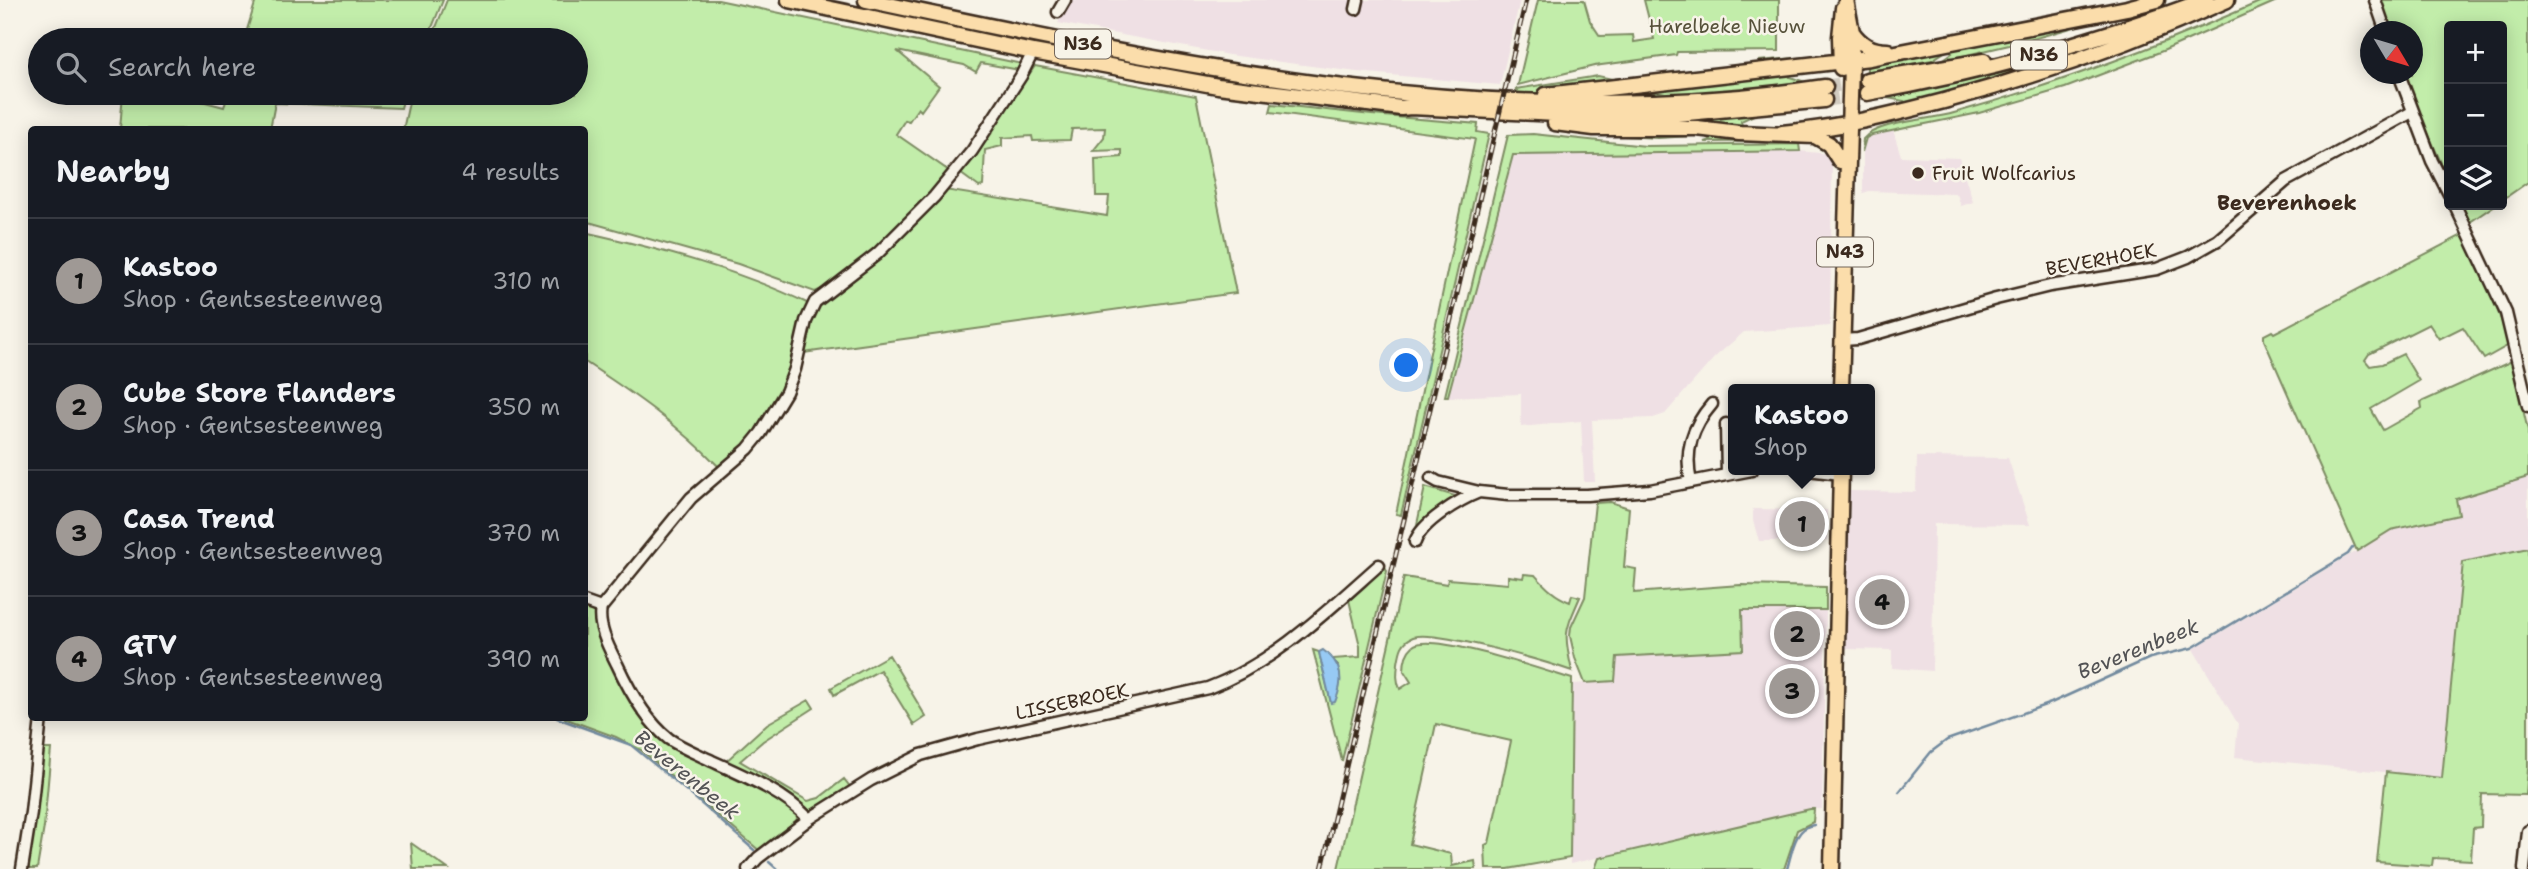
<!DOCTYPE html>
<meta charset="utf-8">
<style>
:root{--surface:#171b24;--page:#242831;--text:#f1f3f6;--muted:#9ea1a6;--line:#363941;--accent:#9f9995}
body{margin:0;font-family:"Shantell Sans",sans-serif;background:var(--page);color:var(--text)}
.controls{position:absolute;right:21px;top:21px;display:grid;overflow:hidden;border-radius:7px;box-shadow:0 4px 18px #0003}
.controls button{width:63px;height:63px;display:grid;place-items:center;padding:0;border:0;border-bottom:2px solid var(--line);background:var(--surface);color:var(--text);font:35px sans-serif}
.compass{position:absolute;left:2360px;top:21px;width:63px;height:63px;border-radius:50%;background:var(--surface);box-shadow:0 4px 18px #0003;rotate:128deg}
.you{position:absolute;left:1407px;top:366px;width:24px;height:24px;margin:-18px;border:5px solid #fff;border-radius:50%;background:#1a73e8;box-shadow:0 0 0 10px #1a73e833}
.badge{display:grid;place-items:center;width:46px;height:46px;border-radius:50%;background:var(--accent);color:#111;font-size:23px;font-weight:700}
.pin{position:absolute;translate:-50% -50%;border:4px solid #fff;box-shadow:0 2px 7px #0006}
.popup{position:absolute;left:1728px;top:384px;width:147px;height:91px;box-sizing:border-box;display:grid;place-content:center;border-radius:7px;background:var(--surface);filter:drop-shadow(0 2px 5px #0005);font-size:23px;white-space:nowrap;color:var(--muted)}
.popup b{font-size:26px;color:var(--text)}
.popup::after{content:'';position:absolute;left:50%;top:100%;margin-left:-14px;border:14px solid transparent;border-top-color:var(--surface)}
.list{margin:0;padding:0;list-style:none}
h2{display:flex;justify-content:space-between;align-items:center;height:91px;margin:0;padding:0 28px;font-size:30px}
h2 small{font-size:23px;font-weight:400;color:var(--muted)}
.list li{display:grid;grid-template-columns:46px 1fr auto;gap:21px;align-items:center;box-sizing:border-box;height:126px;padding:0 28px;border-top:2px solid var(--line)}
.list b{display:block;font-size:26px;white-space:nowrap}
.list p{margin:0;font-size:23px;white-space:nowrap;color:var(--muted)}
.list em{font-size:23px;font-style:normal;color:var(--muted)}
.icon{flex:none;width:38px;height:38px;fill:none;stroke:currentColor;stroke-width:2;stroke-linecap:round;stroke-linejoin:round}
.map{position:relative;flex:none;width:2528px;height:869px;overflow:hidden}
.search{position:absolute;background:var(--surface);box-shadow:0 4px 18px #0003;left:28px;top:28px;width:560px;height:77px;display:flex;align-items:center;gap:18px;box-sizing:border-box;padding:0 24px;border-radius:38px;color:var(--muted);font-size:26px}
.panel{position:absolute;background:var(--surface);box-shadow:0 4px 18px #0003;left:28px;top:126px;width:560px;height:595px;border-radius:7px}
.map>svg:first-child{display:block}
.built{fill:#efe0e4}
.green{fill:#c2edaa;stroke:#7e8c64;stroke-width:2}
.water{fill:#97caf4;stroke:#728a9e;stroke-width:2}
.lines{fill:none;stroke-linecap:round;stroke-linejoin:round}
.stream{stroke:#728a9e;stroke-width:2.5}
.primary-tunnel{stroke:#d1cbc0;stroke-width:14;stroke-dasharray:14 7;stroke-linecap:butt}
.minor-casing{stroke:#3b2a1e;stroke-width:15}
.primary-casing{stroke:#3b2a1e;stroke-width:19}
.minor{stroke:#f7f3e8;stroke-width:10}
.primary{stroke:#fbddab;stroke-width:14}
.rail-casing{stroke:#3b2a1e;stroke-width:5}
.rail{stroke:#f7f3e8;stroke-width:2.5;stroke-dasharray:8;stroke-linecap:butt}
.poi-dot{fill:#3b2a1e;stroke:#f7f3e8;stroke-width:2.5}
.labels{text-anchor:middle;stroke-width:5;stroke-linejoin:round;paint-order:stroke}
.shield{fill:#f7f3e8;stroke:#73665b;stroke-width:2}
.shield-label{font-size:18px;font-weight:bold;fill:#3b2a1e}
.park-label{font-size:19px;fill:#56513a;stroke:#f7f3e8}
.poi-label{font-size:19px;fill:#3b2a1e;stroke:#f7f3e8;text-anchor:start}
.street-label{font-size:19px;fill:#3b2a1e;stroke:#f7f3e8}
.neighbourhood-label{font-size:21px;font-weight:bold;fill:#3b2a1e;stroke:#f7f3e8}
.water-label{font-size:21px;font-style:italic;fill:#525254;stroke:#f7f3e8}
</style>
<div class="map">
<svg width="2528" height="869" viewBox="0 0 2528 869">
<rect width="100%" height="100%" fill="#f7f3e8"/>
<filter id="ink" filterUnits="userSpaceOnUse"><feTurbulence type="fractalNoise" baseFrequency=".0143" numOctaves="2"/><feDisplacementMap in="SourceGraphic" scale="14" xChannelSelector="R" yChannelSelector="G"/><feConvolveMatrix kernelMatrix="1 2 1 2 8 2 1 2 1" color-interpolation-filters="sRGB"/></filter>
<g filter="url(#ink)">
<path class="built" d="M1070,0H1353L1352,10L1362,11L1364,0H1520L1500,85L1357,72L1229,55L1058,23Z
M1893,130L1901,156L1959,158L1973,202L1961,206L1957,194L1869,191L1863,193V152L1866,138Z
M1800,151L1829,154L1832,159L1830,326L1744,332L1715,357L1665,414L1653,418L1592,420L1595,482H1584L1581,421L1521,427V394L1448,397L1513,154Z
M1917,457L2008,458L2030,525L1934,524L1932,671L1892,668V650L1846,649L1850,491L1916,492Z
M2528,477V548L2463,562L2442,778L2235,757L2238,724L2193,649L2391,530L2458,515L2455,499Z
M1753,509L1827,510V541H1759L1753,521Z
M1741,610H1826L1822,809H1809L1570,864L1573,684L1614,681L1616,657L1743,650Z"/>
<path class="green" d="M256,0H443L427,40H244Z
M447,0H718L1022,64L1020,70L981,63L976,72L964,65L897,51L939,86L921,111L918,108L909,121L905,120L896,134L952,173L883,247L834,284L815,292L738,264L585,221L584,130H403L411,93H576V40H431Z
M1538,0H1584L1590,21L1600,36L1633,35L1634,42L1654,39L1644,0H1779V51L1677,52L1676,55L1594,66L1518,85Z
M2264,0H2279L2165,50L2065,88L1979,113L1872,135L1866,138L1862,152L1863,139C1877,121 1932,120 1954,113C2062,83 2162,45 2264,0Z
M2378,0H2528V182L2502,200V26H2449V181L2416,106L2404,74H2412V32L2389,31Z
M2102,19L2022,42L1941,61L1952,53L1949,49L1932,60L1867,72V62Z
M2147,28L2096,52L1904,107V101L1882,97L2025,66Z
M1820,56L1819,60L1540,93L1515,94L1516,89L1598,76L1612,79L1757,66L1759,61Z
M1035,66L1196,96L1236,293L803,353L814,311L821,302L899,240L945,190L1107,216L1109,196H1096L1095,159L1122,157V150L1093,151L1104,137L1105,128L1072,129L1070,140L1033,141L1032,136L1002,138V146L985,150L983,186L979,187L960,173Z
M1791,72L1790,77L1808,83L1732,92L1606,98L1605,93Z
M123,93H171L224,107L229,93H405L401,108L275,103L270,129H120Z
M1272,104L1372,115L1478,124L1477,132L1489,134L1401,515L1396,514L1475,139L1270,112Z
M1758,113L1741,121L1742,126L1626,121Z
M1533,134L1646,146L1799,144L1800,151L1513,155L1448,396H1445L1508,135Z
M1614,134H1709L1797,141L1711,142H1705L1711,140L1708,135L1658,138L1607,135Z
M2461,205H2495L2470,222Z
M584,232C661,249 738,270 809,304C801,327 798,351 790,373C775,415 753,439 720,468C680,426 634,394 585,362Z
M2464,234L2485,277L2509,341L2507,346L2484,359L2463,327L2439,339L2429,324L2369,354L2365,360L2370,366L2382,364L2403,354L2419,381L2371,409L2383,430L2422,408L2421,402L2512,361L2528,431V477L2456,499L2459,515L2391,530L2357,551L2264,340V335L2272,331L2274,333Z
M1425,487L1455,496L1456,499L1416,529Z
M1610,502L1629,508L1624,567L1636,569L1634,593L1740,585L1826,587V610H1742L1743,650L1617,657L1615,681L1585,683L1575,658L1570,636L1571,627L1585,597L1595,503Z
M2528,548V767L2526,795L2482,794L2481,827L2473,828L2471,860L2433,858L2432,866L2377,862L2386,772L2442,778L2463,562Z
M1385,566L1387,571L1342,761L1313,650L1319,652L1331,703L1338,665L1332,659L1360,657V646L1349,600Z
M1524,574L1535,575C1546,587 1554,596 1570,602L1572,595L1580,597C1565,632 1563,632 1572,671C1546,662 1434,629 1413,637C1401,642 1400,651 1398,663C1397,673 1396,680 1400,689L1411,682L1404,671C1404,662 1406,652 1413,646C1429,631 1548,672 1572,679L1570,858L1508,869H1486L1485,845L1489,843L1511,741L1436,724L1410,844L1451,854L1452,866L1475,861L1476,869H1338L1404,577L1447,584L1448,579L1508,584V576L1523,578Z
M584,605L594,613L613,664L653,727L789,805L798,814L795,826L761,852L641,750L616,737L564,718H584Z
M889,655L926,717L914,725L880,670L834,695L831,688Z
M809,700L814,708L763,741L740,761L808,801L819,798L844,779L851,788L818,809L810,811L724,763L767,724Z
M41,749H51L44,827L37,869H25Z
M1810,809H1814L1813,822L1797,830L1784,869H1595L1599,858Z
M411,843L448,869H413Z"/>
<path class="water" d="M1323,650C1343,664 1344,681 1335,702L1331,703L1320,657L1319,652Z"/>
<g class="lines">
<path class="stream" d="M557,718L631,745L688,792L754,850
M1899,792L1931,752L1947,740L2051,703L2150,658L2192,648L2348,554L2353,547
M769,862L777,869
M1787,869C1792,853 1794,827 1814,825"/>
<path class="primary-tunnel" d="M1825,87L1867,80
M1824,100L1867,93"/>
<g class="minor-casing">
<path id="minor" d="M2375,0L2386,32
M1356,9L1358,0
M1058,12L1065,0
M2399,74L2432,161L2449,194
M2455,205L2506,313L2528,406
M1842,340L1858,339L1996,299L2050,286L2157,269L2188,257L2218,240L2286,181L2412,112
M1726,424L1727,475
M1808,470L1841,474
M1431,478L1438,482L1479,492L1508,495H1587L1650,490L1752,470
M1691,482C1684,451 1692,427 1712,404
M1415,542C1422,522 1459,500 1479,492
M584,602L601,608
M809,819C785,793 745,776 712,761C698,754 682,748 669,739C646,721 629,690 617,664C609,648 597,626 601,608L691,498L748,449L761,433L786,392L795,369L806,321L815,302L877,254L934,197L972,151L1021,76L1033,52
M22,869L31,812L41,718
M748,869L758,858L809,819L871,780L921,755L978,739L1208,688C1274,663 1327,611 1379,565
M2524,869L2528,831"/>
</g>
<g class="primary-casing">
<path id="primary" d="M789,0L1033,52L1218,86L1401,108L1411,107L1598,116L1677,114L1824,100
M866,0C1179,67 1504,135 1825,87
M1852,32C1861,45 1872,51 1888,51
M1841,68L1840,37L1843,8
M1867,80L1984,61
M1867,93C1983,73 2095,41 2206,0
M1546,95L1870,58L2127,8L2157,0
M1555,123L1594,128H1697L1739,133L1815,136L1829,144L1840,161
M1782,133C1837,128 1890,115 1944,101C2044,74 2132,43 2227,0
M1841,389L1852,32L1846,0
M1832,869L1841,470"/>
</g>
<use href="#minor" class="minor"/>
<use href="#primary" class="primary"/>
<g class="rail-casing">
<path id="rail" d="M1322,869L1526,0"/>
</g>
<use href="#rail" class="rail"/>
</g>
</g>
<circle class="poi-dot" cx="1918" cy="173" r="7"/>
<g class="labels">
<g class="shield">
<rect x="1055" y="29.5" width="56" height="29" rx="5"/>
<rect x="2011" y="40.5" width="56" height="29" rx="5"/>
<rect x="1817" y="237.5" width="56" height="29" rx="5"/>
</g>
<g class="shield-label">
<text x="1083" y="50">N36</text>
<text x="2039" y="61">N36</text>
<text x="1845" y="258">N43</text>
</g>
<g class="park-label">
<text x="1727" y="33">Harelbeke Nieuw</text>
</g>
<g class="poi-label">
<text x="1932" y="180">Fruit Wolfcarius</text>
</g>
<g class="street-label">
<text transform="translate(2101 259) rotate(-10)" y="7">BEVERHOEK</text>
<text transform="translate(1072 701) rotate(-12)" y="7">LISSEBROEK</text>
</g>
<g class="neighbourhood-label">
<text x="2287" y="210">Beverenhoek</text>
</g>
<g class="water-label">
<text transform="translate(2138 649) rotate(-22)" y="7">Beverenbeek</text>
<text transform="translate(687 775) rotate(39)" y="7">Beverenbeek</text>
</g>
</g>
</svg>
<div class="controls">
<button>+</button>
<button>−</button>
<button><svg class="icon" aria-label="layers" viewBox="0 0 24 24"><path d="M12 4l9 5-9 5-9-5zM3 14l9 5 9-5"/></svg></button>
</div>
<svg class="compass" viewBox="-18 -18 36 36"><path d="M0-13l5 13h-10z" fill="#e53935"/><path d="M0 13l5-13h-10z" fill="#9ea1a6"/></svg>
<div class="you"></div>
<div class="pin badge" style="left:1802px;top:524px">1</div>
<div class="popup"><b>Kastoo</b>Shop</div>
<div class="pin badge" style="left:1797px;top:634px">2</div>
<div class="pin badge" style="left:1792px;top:691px">3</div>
<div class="pin badge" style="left:1882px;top:602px">4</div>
<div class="search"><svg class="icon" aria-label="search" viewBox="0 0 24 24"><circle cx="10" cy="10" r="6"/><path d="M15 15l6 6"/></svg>Search here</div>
<section class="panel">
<h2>Nearby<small>4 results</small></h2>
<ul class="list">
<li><span class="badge">1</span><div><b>Kastoo</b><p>Shop · Gentsesteenweg</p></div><em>310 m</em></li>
<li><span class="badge">2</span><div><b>Cube Store Flanders</b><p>Shop · Gentsesteenweg</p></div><em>350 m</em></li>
<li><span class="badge">3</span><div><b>Casa Trend</b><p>Shop · Gentsesteenweg</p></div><em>370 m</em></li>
<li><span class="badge">4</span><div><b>GTV</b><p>Shop · Gentsesteenweg</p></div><em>390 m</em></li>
</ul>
</section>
</div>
